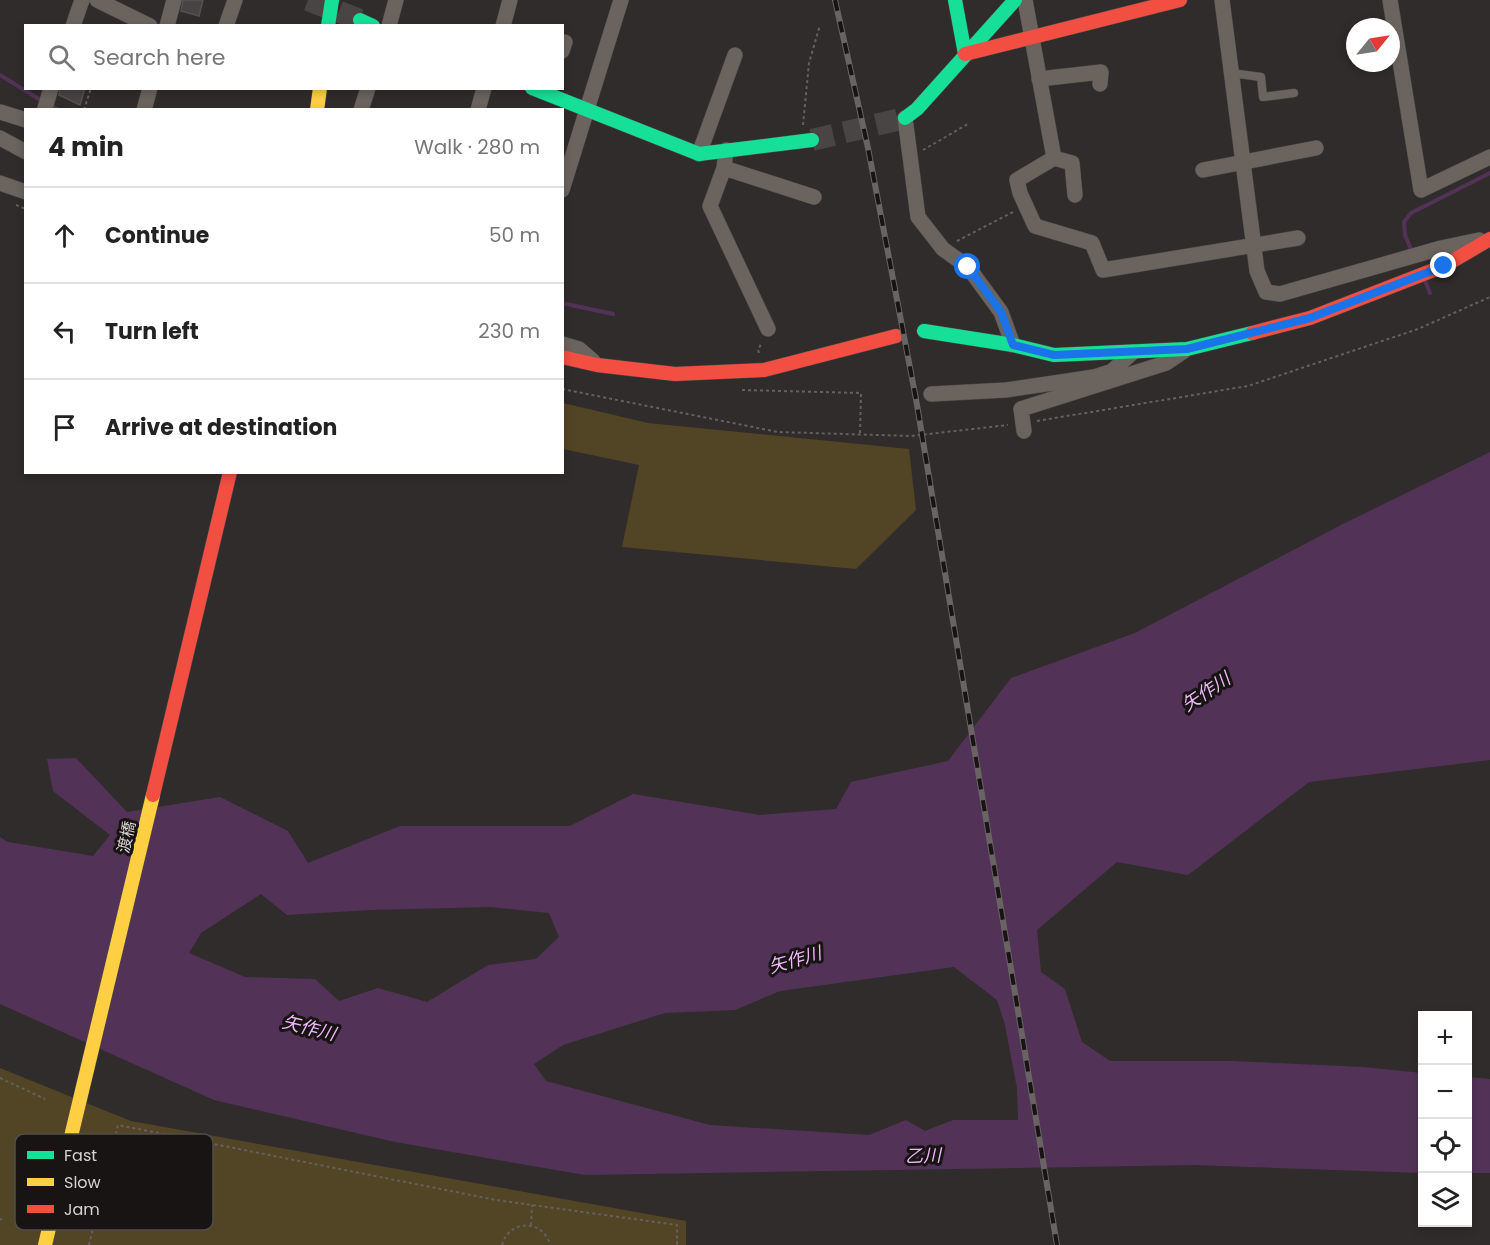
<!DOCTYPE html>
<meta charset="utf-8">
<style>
:root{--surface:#fff;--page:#f6f6f6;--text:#222;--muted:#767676;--line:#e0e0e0}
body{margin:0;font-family:Poppins,"Noto Sans JP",sans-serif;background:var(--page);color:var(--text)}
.controls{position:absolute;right:18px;bottom:18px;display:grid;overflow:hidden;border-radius:0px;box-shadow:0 3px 9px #0003}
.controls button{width:54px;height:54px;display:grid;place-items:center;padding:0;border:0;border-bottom:2px solid var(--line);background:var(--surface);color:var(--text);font:30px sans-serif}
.compass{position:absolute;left:1346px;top:18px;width:54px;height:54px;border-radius:50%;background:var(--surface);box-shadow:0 3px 9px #0003;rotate:60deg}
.stop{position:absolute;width:18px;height:18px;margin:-14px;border:4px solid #1a73e8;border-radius:50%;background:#fff}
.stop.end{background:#1a73e8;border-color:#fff;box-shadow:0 2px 6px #0008}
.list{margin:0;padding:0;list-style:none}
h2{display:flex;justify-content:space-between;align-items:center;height:78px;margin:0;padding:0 24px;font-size:26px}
h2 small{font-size:20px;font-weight:400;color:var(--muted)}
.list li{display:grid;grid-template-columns:39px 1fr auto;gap:18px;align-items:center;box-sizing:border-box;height:96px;padding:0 24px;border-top:2px solid var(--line)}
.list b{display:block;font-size:22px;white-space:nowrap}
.list em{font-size:20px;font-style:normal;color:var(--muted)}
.icon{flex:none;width:33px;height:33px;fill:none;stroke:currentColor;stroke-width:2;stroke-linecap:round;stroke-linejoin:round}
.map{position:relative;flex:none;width:1490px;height:1245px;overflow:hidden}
.search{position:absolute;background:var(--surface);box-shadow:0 3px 9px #0003;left:24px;top:24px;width:540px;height:66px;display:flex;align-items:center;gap:15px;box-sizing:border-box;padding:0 21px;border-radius:0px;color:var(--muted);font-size:22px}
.panel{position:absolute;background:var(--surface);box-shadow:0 3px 9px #0003;left:24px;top:108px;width:540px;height:366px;border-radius:0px}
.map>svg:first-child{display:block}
.green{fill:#524525}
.water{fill:#523357;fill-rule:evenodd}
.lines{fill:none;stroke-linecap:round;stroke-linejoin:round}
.stream{stroke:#523357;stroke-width:4}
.building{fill:#484344;stroke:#555151;stroke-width:1.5}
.secondary-tunnel{stroke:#4a4545;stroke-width:22;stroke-dasharray:22 11;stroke-linecap:butt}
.lane-casing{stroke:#4b4747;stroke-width:9}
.street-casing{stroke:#4b4747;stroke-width:16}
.fast-casing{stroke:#4b4747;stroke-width:15}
.slow-casing{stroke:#4b4747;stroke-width:15}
.jam-casing{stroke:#4b4747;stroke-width:15}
.path{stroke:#65605c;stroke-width:2;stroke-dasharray:3 3;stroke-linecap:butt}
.lane{stroke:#6a635e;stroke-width:8}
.street{stroke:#6a635e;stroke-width:15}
.fast{stroke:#16e098;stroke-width:14}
.slow{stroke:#ffcf43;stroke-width:14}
.jam{stroke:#f24e42;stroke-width:14}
.rail-casing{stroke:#696463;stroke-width:6}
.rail{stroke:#181413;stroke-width:4;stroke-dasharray:11;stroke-linecap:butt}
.slow-bridge-casing{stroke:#4b4747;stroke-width:15;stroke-linecap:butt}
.jam-bridge-casing{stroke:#4b4747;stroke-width:15;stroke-linecap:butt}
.slow-bridge{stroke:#ffcf43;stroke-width:14}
.jam-bridge{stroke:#f24e42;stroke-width:14}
.route{stroke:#1a73e8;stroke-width:8}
.labels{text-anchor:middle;stroke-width:6;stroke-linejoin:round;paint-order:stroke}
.street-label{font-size:16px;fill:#d7d1d0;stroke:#181413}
.water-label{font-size:18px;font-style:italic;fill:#eeb7f8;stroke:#181413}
.key{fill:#181413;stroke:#514d4c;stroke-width:1.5}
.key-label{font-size:16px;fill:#d7d1d0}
</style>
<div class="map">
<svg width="1490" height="1245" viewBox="0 0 1490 1245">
<rect width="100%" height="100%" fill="#312c2c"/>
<path class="green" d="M563,403L648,423L909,449L916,510L856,569L622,547L639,465L563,449Z
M0,1068L131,1121L686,1221V1245H0Z"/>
<path class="water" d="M1490,452V760L1309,782L1188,875L1117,862L1037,930L1041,972L1065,989L1082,1042L1110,1061H1233L1364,1067L1422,1073V1173L1194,1165L585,1175L395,1142L214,1100L0,1004V837L8,842L93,856L110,835L53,791L47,759L76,758L127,812L220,797L288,831L308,863L400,826H570L633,794L760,815L836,809L851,782L948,761L1011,678L1135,633L1343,524ZM261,894L287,915L369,910L490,907L549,913L559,937L536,959L488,965L427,1002L378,988L339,1001L315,979L245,977L189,953L201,933ZM954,967L997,1000L1005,1025L1017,1088L1018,1120H953L925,1131L906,1120L869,1135L710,1125L546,1081L534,1064L563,1045L665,1013L735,1010L780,991Z
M1468,1077L1490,1079V1173H1468Z"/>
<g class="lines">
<path class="stream" d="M0,75L42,101
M49,105L59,110
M1412,252L1405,235L1404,222L1411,213L1490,173
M1425,281L1430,293
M562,303L613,314"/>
</g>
<path class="building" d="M183,0H203L199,16L181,11Z
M60,88H85L80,105L59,95Z"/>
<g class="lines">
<path class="secondary-tunnel" d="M308,0L360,20
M812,140L905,118"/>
<g class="lane-casing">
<path id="lane" d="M1231,73L1261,77L1263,97L1294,93"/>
</g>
<g class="street-casing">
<path id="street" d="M97,0L150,26
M1025,0L1054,158
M1222,0L1257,271L1266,292L1280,294L1441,248L1479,240
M1390,0L1421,190L1490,157
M73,26L82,0
M167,26L174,0
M226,26L235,0
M389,26L396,0
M503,26L510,0
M562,51L565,42
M1039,79L1101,72L1100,84
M45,108L51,88
M144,110L150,88
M361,110L368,88
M478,110L484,88
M0,112L26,120
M905,118L918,217L943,249L968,267L1001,312L1013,345
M0,138L26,152
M726,150L724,168L710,206L768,329
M699,154L735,55
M724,168L814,197
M1203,170L1316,148
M0,183L26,192
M562,190L621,0
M1075,195L1072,163L1054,158L1017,180L1020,193L1035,226L1092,243L1103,270L1298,238
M562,344L579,349L593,361
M931,394L1006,390L1094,377L1112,371L1133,352
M1024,431L1021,409L1166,363L1184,351"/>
</g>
<g class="fast-casing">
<path id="fast" d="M955,0L965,54
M360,20L373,26
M328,26L332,0
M532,88L699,154L812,140
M905,118L917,109L1015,0
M924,331L1013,345L1054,355L1187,349L1252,333"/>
</g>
<g class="slow-casing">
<path id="slow" d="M317,110L320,88"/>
</g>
<g class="jam-casing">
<path id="jam" d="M965,54L1180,0
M1252,333L1310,318L1444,266L1490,239
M562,357L597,365L675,374L764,370L896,336"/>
</g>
<path class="path" d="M84,110L91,88
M803,125L809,63L820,25
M923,150L968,124
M16,205L26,209
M957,241L1013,212
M759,353L758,350L762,342
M562,389L778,432L911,436L1008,425
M742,390L861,393L860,433
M1037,421L1248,386L1418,329L1490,297
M0,1078L45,1099
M0,1219L2,1220
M531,1225L532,1205
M89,1245L118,1125L496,1200L677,1225V1245
M502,1245C509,1219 543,1219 550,1245"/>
<use href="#lane" class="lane"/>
<use href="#street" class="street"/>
<use href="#fast" class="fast"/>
<use href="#slow" class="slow"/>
<use href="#jam" class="jam"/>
<g class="rail-casing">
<path id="rail" d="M835,0L868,148L916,399L1057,1245"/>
</g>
<use href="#rail" class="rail"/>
<g class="slow-bridge-casing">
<path id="slow-bridge" d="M45,1245L153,795"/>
</g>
<g class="jam-bridge-casing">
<path id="jam-bridge" d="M153,795L230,472"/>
</g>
<use href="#slow-bridge" class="slow-bridge"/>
<use href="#jam-bridge" class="jam-bridge"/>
</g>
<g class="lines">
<path class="route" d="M968,267L1001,312L1013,345L1054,355L1187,349L1310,318L1444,266"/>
</g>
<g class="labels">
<g class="street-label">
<text transform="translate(126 837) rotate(-77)" y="6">渡橋</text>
</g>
<g class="water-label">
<text transform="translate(1206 692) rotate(-34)" y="6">矢作川</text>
<text transform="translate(795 960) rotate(-16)" y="6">矢作川</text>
<text transform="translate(309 1028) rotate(14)" y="6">矢作川</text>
<text transform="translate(923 1156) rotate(-2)" y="6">乙川</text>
</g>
</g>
<rect x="15" y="1134" width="198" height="96" rx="9" class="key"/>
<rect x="27" y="1151" width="27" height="8" fill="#16e098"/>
<rect x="27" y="1178" width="27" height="8" fill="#ffcf43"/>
<rect x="27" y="1205" width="27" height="8" fill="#f24e42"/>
<g class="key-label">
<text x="64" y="1161">Fast</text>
<text x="64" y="1188">Slow</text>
<text x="64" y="1215">Jam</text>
</g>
</svg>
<div class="controls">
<button>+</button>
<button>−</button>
<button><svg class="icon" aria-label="locate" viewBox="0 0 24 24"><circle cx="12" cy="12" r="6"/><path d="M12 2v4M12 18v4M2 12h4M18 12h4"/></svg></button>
<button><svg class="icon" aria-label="layers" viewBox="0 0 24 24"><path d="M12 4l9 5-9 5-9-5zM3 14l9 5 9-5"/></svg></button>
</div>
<svg class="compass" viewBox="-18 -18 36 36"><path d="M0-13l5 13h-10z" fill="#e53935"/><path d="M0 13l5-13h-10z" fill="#767676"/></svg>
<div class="stop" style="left:968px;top:267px"></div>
<div class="stop end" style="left:1444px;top:266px"></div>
<div class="search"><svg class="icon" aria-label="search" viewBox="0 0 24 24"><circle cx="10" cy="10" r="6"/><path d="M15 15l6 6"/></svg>Search here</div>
<section class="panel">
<h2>4 min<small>Walk · 280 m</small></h2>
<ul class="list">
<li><svg class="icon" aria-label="ahead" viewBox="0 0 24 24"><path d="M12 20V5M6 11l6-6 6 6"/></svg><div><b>Continue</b></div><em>50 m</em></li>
<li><svg class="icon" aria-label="left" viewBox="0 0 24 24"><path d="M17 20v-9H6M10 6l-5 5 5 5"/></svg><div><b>Turn left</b></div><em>230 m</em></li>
<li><svg class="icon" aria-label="arrive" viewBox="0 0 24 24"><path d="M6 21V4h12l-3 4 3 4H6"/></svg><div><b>Arrive at destination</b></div></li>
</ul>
</section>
</div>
